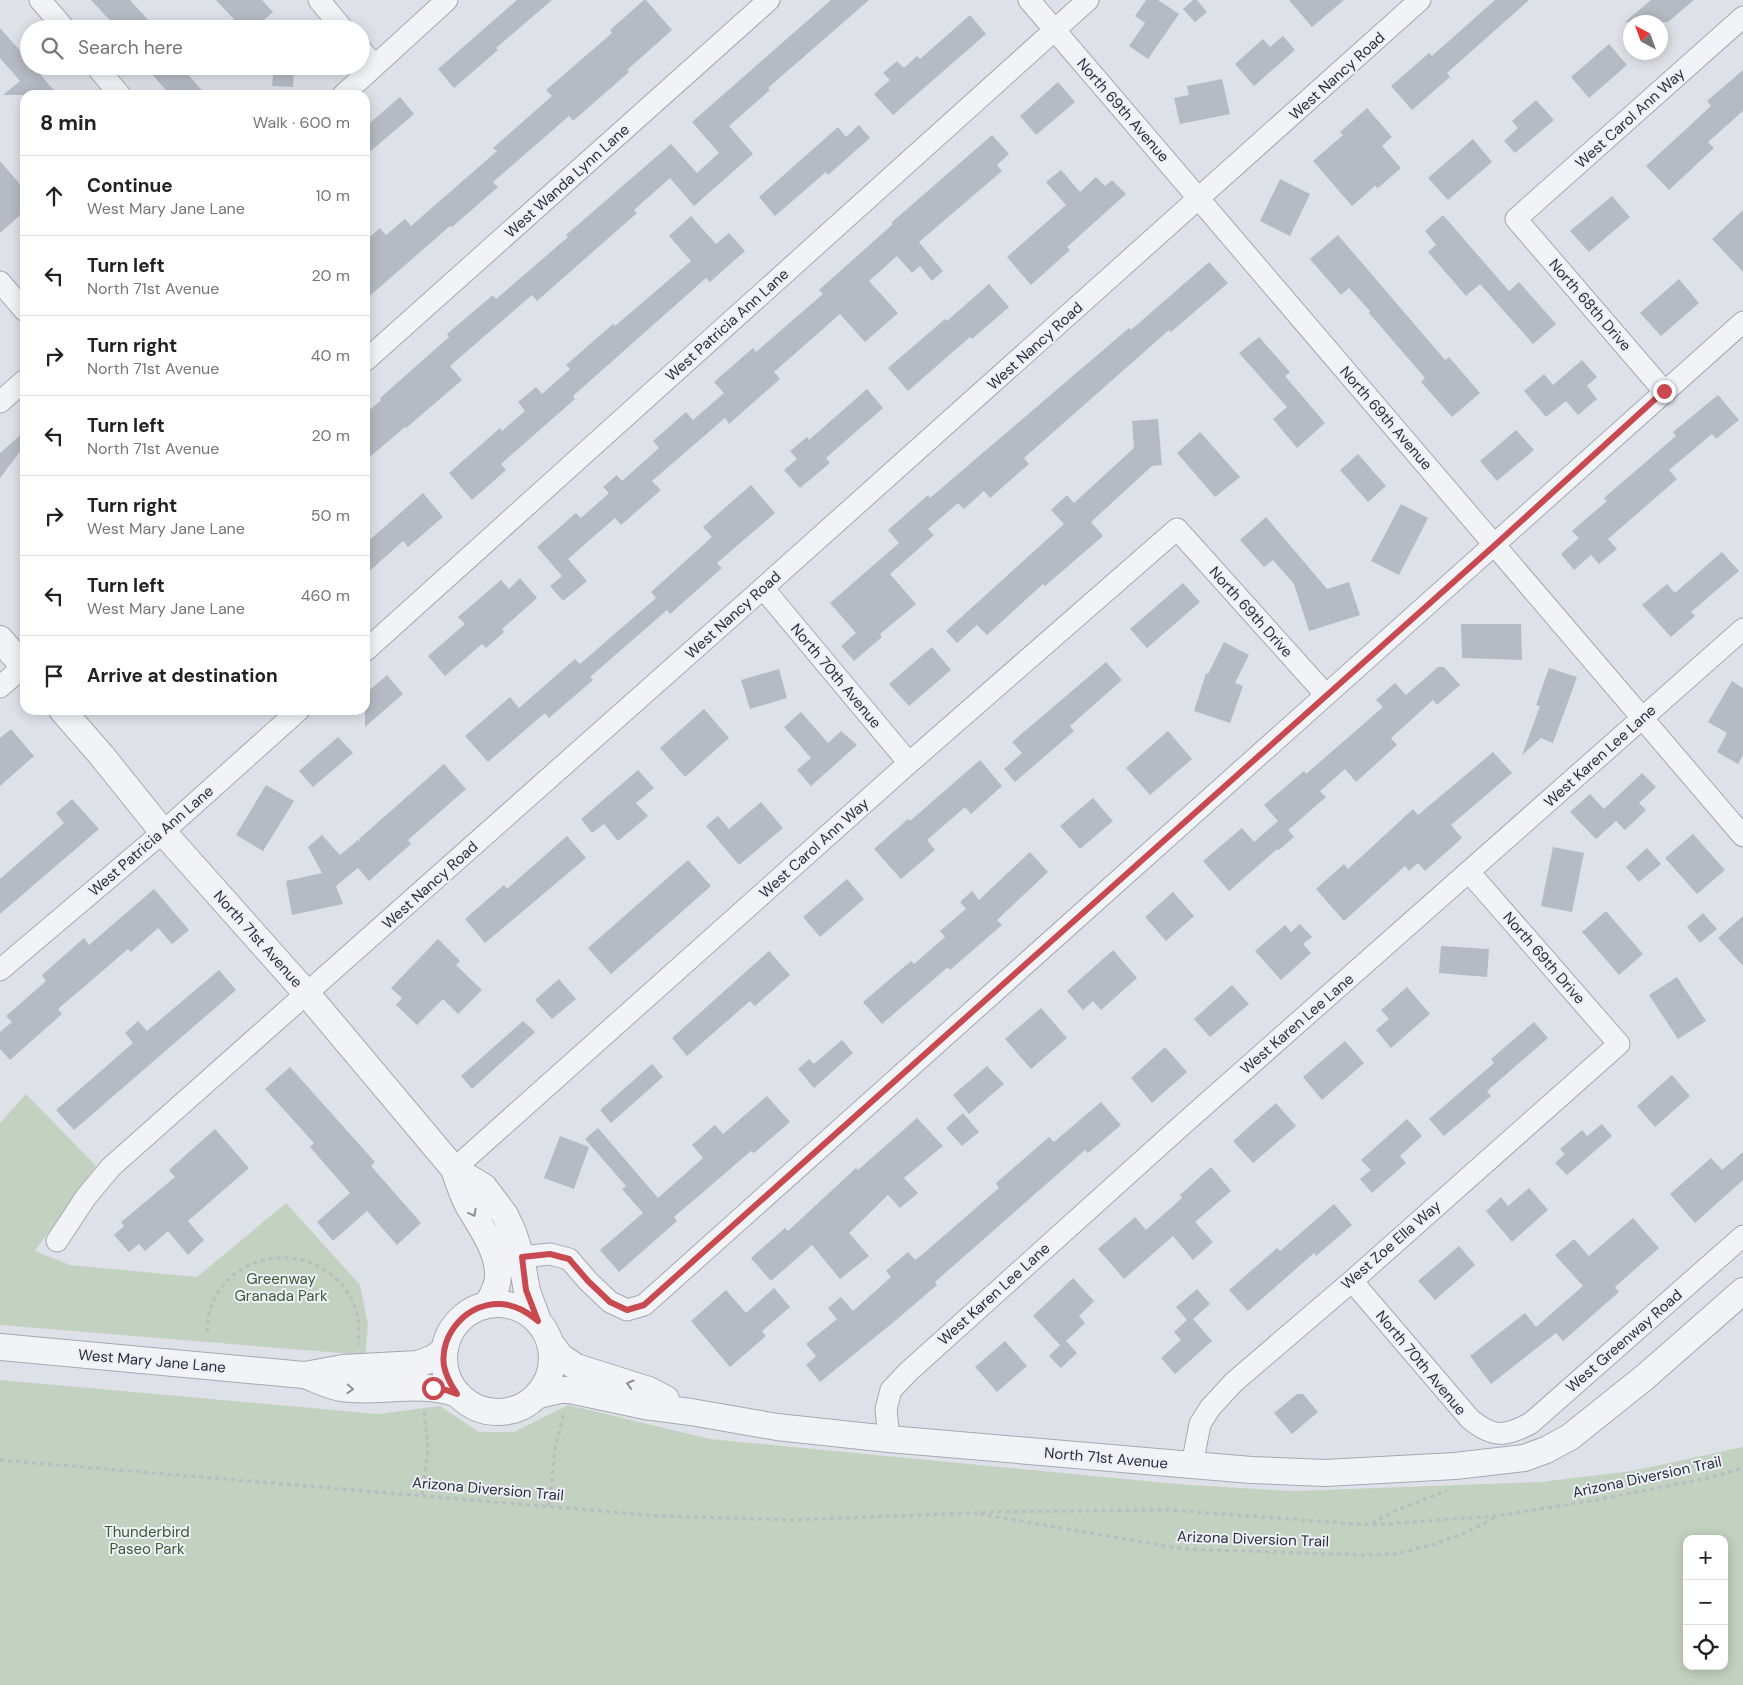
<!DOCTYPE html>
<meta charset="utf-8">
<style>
:root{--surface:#fff;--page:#f2f2f2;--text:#222;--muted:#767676;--line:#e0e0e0}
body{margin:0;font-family:"DM Sans",sans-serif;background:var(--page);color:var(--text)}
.controls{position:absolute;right:15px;bottom:15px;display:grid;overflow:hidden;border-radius:10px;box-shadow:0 2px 12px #0003}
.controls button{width:45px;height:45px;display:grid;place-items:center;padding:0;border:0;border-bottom:1px solid var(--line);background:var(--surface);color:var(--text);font:25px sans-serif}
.compass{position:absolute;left:1623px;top:15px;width:45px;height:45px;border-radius:50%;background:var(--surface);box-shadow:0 2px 12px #0003;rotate:319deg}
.stop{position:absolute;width:15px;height:15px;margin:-11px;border:4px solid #c8494f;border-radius:50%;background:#fff}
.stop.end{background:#c8494f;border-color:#fff;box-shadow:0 1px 5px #0008}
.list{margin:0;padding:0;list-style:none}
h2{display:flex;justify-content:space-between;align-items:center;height:65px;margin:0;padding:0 20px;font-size:21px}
h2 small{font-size:16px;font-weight:400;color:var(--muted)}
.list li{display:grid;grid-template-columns:32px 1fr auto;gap:15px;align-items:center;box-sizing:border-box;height:80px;padding:0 20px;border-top:1px solid var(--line)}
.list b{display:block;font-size:19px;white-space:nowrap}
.list p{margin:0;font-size:16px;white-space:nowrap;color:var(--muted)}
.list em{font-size:16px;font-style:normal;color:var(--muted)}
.icon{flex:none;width:28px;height:28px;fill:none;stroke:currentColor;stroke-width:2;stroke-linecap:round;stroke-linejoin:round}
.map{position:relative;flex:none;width:1743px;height:1685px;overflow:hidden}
.search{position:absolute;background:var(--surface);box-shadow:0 2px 12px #0003;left:20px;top:20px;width:350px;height:55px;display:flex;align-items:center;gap:12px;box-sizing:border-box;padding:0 18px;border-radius:28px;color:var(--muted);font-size:19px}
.panel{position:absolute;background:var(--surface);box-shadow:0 2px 12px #0003;left:20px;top:90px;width:350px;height:625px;border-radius:15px}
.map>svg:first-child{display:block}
.green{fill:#c3d1c0;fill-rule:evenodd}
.building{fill:#b6bac4}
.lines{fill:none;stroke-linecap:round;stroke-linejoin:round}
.minor-casing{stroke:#a5a8b2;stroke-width:23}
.tertiary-casing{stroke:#a5a8b2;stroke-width:28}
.path{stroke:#b9bcc2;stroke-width:3;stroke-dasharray:4 4;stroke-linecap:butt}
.minor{stroke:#f1f3f6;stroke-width:21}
.tertiary{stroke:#f1f3f6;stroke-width:26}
.oneway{stroke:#8d909a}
.route{stroke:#c8494f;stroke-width:6}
.labels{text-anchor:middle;stroke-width:4;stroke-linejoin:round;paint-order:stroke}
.street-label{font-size:15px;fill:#292e3e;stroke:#eef0f5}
.park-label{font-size:15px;fill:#3a5936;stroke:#eef0f5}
</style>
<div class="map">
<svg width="1743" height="1685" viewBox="0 0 1743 1685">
<rect width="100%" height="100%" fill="#dfe1e8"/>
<path class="green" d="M26,1094L96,1166L35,1251L70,1265L197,1277L286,1203L360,1285L368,1325L365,1355L0,1325V1123Z
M0,1380L378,1414L440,1406L479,1432H514L568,1405L710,1439L1188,1485L1294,1491L1541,1482L1632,1471L1743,1447V1685H0ZM1687,1539H1724V1666H1687Z"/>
<path class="building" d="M91,0H130L149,21L140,29H118Z
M216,0H262L273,12L254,29H243Z
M517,0H552L496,48L498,50L454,88L438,69Z
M644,0H646L672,30L627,70L629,72L573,121L569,116L493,182L498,187L452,227L450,226L365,300V241L380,228L386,235L405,219L411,226L497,151L493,148L552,96L546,90L612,33L610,30Z
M831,0H869L768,88L770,90L729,126L753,154L694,206L670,178L634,210L637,213L537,301L532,295L450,366L462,380L406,428L405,427L365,461V414L381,400L380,398L449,337L447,334L493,295L496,299L568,237L566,235L671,144L697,173L719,153L692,122Z
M1146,0H1158L1179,14L1148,59L1129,46L1145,23L1135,16Z
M1193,0H1197L1207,12L1195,22L1183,9Z
M1289,0H1344L1312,27Z
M1495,0H1529L1447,73L1450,77L1412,110L1391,86L1429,53L1432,56Z
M1651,0H1694L1668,22H1625Z
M970,15L986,34L893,115L874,94L890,80L883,73L897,61L904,68L917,56L920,59Z
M0,28L29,61V66H33L58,95H3L20,81L0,58Z
M1283,36L1295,50L1254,86L1235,64L1263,39L1270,47Z
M1609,44L1627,65L1589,98L1571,77Z
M145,66H181L206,95H170Z
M274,66H294L293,87L272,86Z
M1743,70V111L1708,142L1714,148L1669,190L1646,166L1711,106L1707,101Z
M1222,79L1230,114L1180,124L1174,98L1189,95L1187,86Z
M1058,82L1075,102L1036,135L1020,116Z
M400,97L414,114L365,156V127Z
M1536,100L1554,120L1515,153L1504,141L1518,128L1512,121Z
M1367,108L1392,137L1382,146L1401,168L1378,188L1375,186L1352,206L1313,161L1343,135L1340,132Z
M859,125L870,138L828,175L826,172L775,216L759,197L838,127L846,137Z
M992,135L1009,154L997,165L1002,171L919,242L943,271L932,281L920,266L912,273L897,256L869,281L898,313L865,342L840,314L774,372L780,379L729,424L725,418L652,481L661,490L621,525L615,518L568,559L587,581L563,601L550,586L562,576L537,547L576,513L581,518L609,493L603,487L617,475L622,481L659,448L653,441L686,412L693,420L724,393L714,382L753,348L756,352L823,294L819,290L893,224L891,223Z
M1473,139L1492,162L1448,200L1428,178Z
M0,161L25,190V211L0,233Z
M1061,170L1080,192L1096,177L1105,186L1112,180L1126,194L1067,247L1070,250L1031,285L1007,257L1066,205L1046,182Z
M1280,179L1310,194L1290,236L1260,221Z
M1612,196L1630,217L1589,252L1570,231Z
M1743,210V272L1712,239Z
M1443,215L1509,291L1519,282L1556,324L1533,344L1480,284L1466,296L1428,252L1436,245L1425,231Z
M691,216L716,244L729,233L745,251L710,282L706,278L573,396L575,399L501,464L506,470L472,500L449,473L500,428L502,431L525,411L518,402L536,387L542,394L570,369L566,365L613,324L615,326L691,261L669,236Z
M1338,235L1445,360L1449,357L1480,393L1452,417L1421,382L1425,378L1369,313L1370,311L1349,288L1341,295L1310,259Z
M1209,262L1228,283L1171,332L1169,330L1024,458L1029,464L990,498L984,491L964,509L958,503L928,529L934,535L890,574L916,604L880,634L882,637L854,661L841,646L856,633L830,603L899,543L888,530L928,495L930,498L1129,328L1131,330Z
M1679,279L1699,303L1661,336L1640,313Z
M989,284L1009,307L972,339L970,337L908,391L888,368L945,319L947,321Z
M1259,337L1290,372L1285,376L1325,423L1297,448L1273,419L1287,407L1239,353Z
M1582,360L1597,377L1587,386L1597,399L1578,415L1566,401L1546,417L1524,391L1544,374L1553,385Z
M867,389L883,408L826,458L830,463L800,488L784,470L797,459L790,451L807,437L809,440Z
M1718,395L1739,420L1716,439L1712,434L1669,470L1677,479L1608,539L1617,549L1599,564L1591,555L1574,570L1561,554L1579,538L1572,531L1607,501L1604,498L1676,436L1673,432Z
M1158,419L1162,465L1152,466L1091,522L1103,536L1045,586L1043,584L987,635L977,625L957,643L946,631L1064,524L1051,510L1067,495L1074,503L1134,448L1132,421Z
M1516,430L1534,450L1497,481L1480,461Z
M25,431V445L0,478V453Z
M1200,432L1240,477L1215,497L1177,453Z
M1358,454L1386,486L1368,502L1340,470Z
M751,485L775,513L717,563L722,568L670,614L667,610L590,677L593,680L549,718L545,713L488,762L465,736L510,697L519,708L575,659L580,664L656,598L651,592L712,537L703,527Z
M423,493L443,517L408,547L403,541L365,575V544Z
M1401,504L1428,518L1399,575L1371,561Z
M1266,517L1327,589L1349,582L1360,615L1309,631L1294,584L1273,560L1264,567L1240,540Z
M1722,552L1739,571L1691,612L1695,616L1671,637L1642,605L1667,584L1675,593Z
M520,578L537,598L502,629L504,632L486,648L482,644L445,676L428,656L465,624L458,617L501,580L509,589Z
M1183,583L1200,602L1147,648L1130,629Z
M1461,624H1521L1522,660L1462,658Z
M1224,642L1249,655L1235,683L1243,686L1230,723L1194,711L1206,673L1208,674Z
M932,647L951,670L909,706L889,684Z
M1106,662L1122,680L1070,726L1074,731L1015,782L1004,769L1022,753L1012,742Z
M1438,667H1444L1460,685L1437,705L1433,700L1391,738L1397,745L1356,782L1345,769L1320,791L1326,797L1288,830L1294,837L1279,850L1277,849L1229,891L1203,861L1242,828L1254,842L1278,821L1264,805L1304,771L1306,774L1383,707L1376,700L1395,683L1406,695Z
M1549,668L1577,677L1553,743L1541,738L1522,755L1540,706L1536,705Z
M779,669L787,698L750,709L741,680Z
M387,675L403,694L365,727V694Z
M1732,681L1743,688V755L1738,764L1717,752L1727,733L1708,722Z
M704,709L729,738L685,777L660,748Z
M801,712L828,743L841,731L857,745L811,786L797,770L811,758L784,727Z
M11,729L34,756L0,786V738Z
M1168,731L1192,759L1150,795L1126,768Z
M338,737L353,753L313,787L299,771Z
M1493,752L1512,773L1451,825L1462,838L1425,871L1418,863L1409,871L1405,866L1344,921L1316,889L1344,864L1348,869L1413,809L1418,815Z
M980,760L1002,786L971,814L965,807L927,840L935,850L901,879L874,849L908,819L910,821Z
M444,764L466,789L408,840L411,844L369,881L358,868L336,886L343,904L292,915L286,881L322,873L308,847L322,835L340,855L358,840L361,842L359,839Z
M638,770L654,788L636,803L648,816L618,841L604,824L592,833L581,819Z
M1642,773L1656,787L1639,803L1646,810L1625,830L1616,821L1596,839L1570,812L1590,794L1604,809Z
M266,785L294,801L263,851L236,835Z
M1093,798L1113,821L1080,849L1060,826Z
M72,799L99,829L0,914V879L64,823L56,813Z
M761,802L783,828L739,865L706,826L718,816L729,829Z
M1693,834L1725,870L1697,894L1665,858Z
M567,836L586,858L485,943L465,919L504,885L507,889Z
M1553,847L1584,853L1572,912L1541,906Z
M1647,848L1661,864L1639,882L1626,867Z
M1030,852L1048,872L997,920L1002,925L950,970L948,967L882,1024L863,1002L911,961L914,964L945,937L940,931L966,909L960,902L972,891L979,900Z
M688,860L711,886L611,974L588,948Z
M847,879L864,899L820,937L803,917Z
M154,889L189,930L172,944L158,928L131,952L128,949L58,1009L62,1014L10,1060L0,1049V1032L12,1022L6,1016L46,981L42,975L84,938L89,945Z
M1173,892L1194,916L1166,941L1145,917Z
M1606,911L1643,954L1619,975L1582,932Z
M1703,913L1717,929L1700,943L1687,927Z
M1743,916V966L1718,938Z
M1300,924L1312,937L1303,944L1311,953L1281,980L1255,951L1285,925L1291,932Z
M438,939L460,961L456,965L482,990L458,1014L443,999L417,1025L396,1005L402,998L391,988Z
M1441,946L1489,949L1487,977L1439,973Z
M1113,950L1137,978L1101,1010L1093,1001L1083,1010L1067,991Z
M769,951L790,975L755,1006L750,1001L687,1056L672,1038Z
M219,970L236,990L74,1130L56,1110L133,1043L125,1033L138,1021L147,1031Z
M1677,977L1706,1021L1678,1039L1649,995Z
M559,979L576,999L552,1019L535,1000Z
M1232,985L1249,1004L1210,1037L1194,1019Z
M1407,987L1430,1014L1391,1048L1376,1030L1389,1019L1381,1010Z
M1041,1008L1067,1038L1031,1069L1005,1039Z
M523,1021L535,1032L472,1089L461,1076Z
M1534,1022L1548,1038L1487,1091L1491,1096L1444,1136L1429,1119L1494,1063L1491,1059Z
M842,1040L853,1053L814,1088L798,1069L809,1059L814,1064Z
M1345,1041L1364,1063L1322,1100L1303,1077Z
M1165,1047L1187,1072L1152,1103L1131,1078Z
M652,1064L663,1077L611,1123L600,1110Z
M987,1066L1004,1084L969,1114L953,1095Z
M290,1067L375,1162L371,1166L421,1223L397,1245L367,1211L333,1241L317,1222L350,1193L310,1147L314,1143L265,1089Z
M1672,1075L1690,1096L1655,1127L1637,1106Z
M767,1096L790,1122L754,1153L751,1151L674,1217L677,1221L619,1272L600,1250L643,1213L622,1189L626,1186L585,1139L598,1128L658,1198L703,1158L692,1145L715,1125L723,1134Z
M1101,1102L1121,1125L1088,1153L1085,1150L935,1282L937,1285L895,1321L820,1382L806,1365L816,1356L806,1344L837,1319L828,1308L841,1297L853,1311L891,1277L886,1271L908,1252L915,1260L924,1253L999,1188L996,1183L1049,1137L1054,1142Z
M1276,1103L1296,1126L1253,1163L1233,1141Z
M963,1113L979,1132L962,1146L946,1128Z
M917,1118L943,1146L904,1178L918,1193L900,1208L888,1195L849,1233L869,1256L840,1279L812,1245L771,1281L751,1258L785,1228L788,1231L856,1168L858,1170Z
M1407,1119L1422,1136L1400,1156L1406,1163L1372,1193L1360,1179L1371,1170L1361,1160Z
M1602,1124L1612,1136L1567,1175L1555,1163L1565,1154L1560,1149L1582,1130L1587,1136Z
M215,1129L249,1168L188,1221L204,1240L188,1255L168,1231L145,1251L139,1244L129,1252L114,1235L124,1226L121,1222L175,1177L169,1170Z
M560,1136L589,1147L574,1189L544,1178Z
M1743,1152V1180L1695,1223L1670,1194L1711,1158L1722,1170Z
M1211,1167L1231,1191L1195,1222L1213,1242L1193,1260L1173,1236L1124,1279L1098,1249L1135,1217L1146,1230L1182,1198L1180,1195Z
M1529,1188L1548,1210L1512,1242L1486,1211L1501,1197L1508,1206Z
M1334,1204L1352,1225L1316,1256L1314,1253L1248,1311L1229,1290L1277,1248L1280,1251Z
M1633,1218L1659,1248L1615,1287L1619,1292L1563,1341L1556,1333L1491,1384L1470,1356L1525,1313L1536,1327L1583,1286L1555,1255L1574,1239L1589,1256Z
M1459,1246L1475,1265L1435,1300L1418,1281Z
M1073,1278L1094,1301L1079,1316L1085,1323L1066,1341L1077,1353L1061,1368L1049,1356L1060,1345L1033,1316Z
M774,1288L790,1307L762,1331L766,1336L730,1367L691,1321L726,1290L746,1313Z
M1197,1289L1210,1304L1193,1319L1212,1341L1175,1374L1161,1358L1181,1340L1174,1332L1187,1320L1176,1307Z
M1005,1341L1027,1366L997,1392L975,1367Z
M1297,1394H1303L1318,1412L1292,1434L1274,1413Z"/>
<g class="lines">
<g class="minor-casing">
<path id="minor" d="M40,0L65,29
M319,0L343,29
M1029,0L1743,836
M361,50L375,66
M96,66L120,95
M343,95L447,0
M0,282L25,311
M365,361L769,0
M1664,391L1516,219L1743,17
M0,402L25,380
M763,588L909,763
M365,651L1088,0
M0,687L25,665
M0,970L163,832L299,710
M454,1169L909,763L1177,529L1326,695
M57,1241L86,1197L111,1167L763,588L1420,0
M521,1257L550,1254L569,1259L588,1281L610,1302L627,1310L644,1305L1743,322
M1352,1281L1470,1419C1493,1438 1505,1437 1531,1423L1743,1236
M889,1439L886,1409L891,1390L908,1372L1181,1126L1743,629
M1192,1465L1200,1424L1210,1408L1234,1382L1352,1281L1619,1044L1469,872"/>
</g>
<g class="tertiary-casing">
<path id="tertiary" d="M0,639L25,668
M62,710L102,756L163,832L307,994L454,1169C458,1181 462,1194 468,1205C480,1226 499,1251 498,1276C498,1287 492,1296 487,1305
M454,1169L484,1187L505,1215L513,1232L521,1257L527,1291L538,1321
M444 1358a54 54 0 1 1 108 0a54 54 0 1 1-108 0Z
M551,1344L561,1357L576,1367L649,1390L666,1399
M0,1347L304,1375C316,1379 329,1386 341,1388C379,1394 420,1380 457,1394
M305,1375L343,1368L418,1364L434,1358L445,1349
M538,1395L560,1390H570L645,1406L691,1412L777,1427L889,1439L1192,1465L1251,1470L1325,1473L1455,1466L1524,1458L1546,1450L1570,1437L1645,1377L1743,1291"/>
</g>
<path class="path" d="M207,1332C208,1326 208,1319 209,1313C229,1242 329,1239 355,1307C360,1320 359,1332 358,1345
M0,1460L660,1516L793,1520L996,1512L1168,1510L1370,1525L1497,1516L1601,1499L1713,1477L1743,1468
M422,1495L428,1450L424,1409
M549,1506L555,1449L564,1413
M980,1514L1183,1549L1365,1555L1395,1554L1432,1545L1467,1532L1494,1518
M1372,1523L1401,1508L1447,1491"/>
<use href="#minor" class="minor"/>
<use href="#tertiary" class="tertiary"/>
</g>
<defs><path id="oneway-chevron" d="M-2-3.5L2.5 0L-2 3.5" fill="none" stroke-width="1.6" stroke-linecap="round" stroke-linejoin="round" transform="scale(1.25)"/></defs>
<g class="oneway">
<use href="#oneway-chevron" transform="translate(473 1213) rotate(61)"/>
<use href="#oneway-chevron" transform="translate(630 1384) rotate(-163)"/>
<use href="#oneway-chevron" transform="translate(350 1389) rotate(3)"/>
</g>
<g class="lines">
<path class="route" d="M433,1388L446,1390L457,1394C451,1385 446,1377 444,1366C439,1334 468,1302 501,1304C516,1305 527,1312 538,1321L526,1290L522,1257L550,1254L569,1259L588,1281L610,1302L627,1310L644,1305L1495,545L1664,391"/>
</g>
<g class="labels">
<g class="street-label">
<text transform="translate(1337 76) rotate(-42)" y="5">West Nancy Road</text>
<text transform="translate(1123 110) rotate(49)" y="5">North 69th Avenue</text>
<text transform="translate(1630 118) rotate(-42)" y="5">West Carol Ann Way</text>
<text transform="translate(567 181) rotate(-42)" y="5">West Wanda Lynn Lane</text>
<text transform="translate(1590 305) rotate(49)" y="5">North 68th Drive</text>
<text transform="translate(727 325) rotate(-42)" y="5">West Patricia Ann Lane</text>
<text transform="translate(1035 346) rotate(-42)" y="5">West Nancy Road</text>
<text transform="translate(1386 418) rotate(49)" y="5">North 69th Avenue</text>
<text transform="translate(1251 612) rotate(48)" y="5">North 69th Drive</text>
<text transform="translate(733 615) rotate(-42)" y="5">West Nancy Road</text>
<text transform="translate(836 676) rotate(50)" y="5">North 70th Avenue</text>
<text transform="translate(1600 756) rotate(-42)" y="5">West Karen Lee Lane</text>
<text transform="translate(151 841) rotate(-41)" y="5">West Patricia Ann Lane</text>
<text transform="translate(814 848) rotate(-42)" y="5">West Carol Ann Way</text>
<text transform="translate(430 885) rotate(-42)" y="5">West Nancy Road</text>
<text transform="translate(258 939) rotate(48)" y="5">North 71st Avenue</text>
<text transform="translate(1544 958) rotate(49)" y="5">North 69th Drive</text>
<text transform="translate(1297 1024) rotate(-41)" y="5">West Karen Lee Lane</text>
<text transform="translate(1391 1245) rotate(-41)" y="5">West Zoe Ella Way</text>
<text transform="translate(994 1294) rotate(-42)" y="5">West Karen Lee Lane</text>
<text transform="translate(1624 1341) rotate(-41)" y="5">West Greenway Road</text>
<text transform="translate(152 1361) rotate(5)" y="5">West Mary Jane Lane</text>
<text transform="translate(1421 1363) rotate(50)" y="5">North 70th Avenue</text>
<text transform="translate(1106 1458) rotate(5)" y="5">North 71st Avenue</text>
<text transform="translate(1647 1477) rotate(-12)" y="5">Arizona Diversion Trail</text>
<text transform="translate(488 1489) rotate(5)" y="5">Arizona Diversion Trail</text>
<text transform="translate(1253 1539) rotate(2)" y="5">Arizona Diversion Trail</text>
</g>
<g class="park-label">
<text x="281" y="1284">Greenway<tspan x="281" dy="17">Granada Park</tspan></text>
<text x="147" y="1537">Thunderbird<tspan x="147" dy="17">Paseo Park</tspan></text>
</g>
</g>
</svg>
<div class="controls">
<button>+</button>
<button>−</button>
<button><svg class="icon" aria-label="locate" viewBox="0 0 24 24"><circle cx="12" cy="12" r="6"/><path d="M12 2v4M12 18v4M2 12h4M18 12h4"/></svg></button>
</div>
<svg class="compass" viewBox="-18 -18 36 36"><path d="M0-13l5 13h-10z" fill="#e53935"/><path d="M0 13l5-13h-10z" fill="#767676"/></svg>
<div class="stop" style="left:433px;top:1388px"></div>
<div class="stop end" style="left:1664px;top:391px"></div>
<div class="search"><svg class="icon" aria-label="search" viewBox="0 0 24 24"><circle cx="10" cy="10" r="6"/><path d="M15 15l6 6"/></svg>Search here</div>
<section class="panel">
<h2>8 min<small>Walk · 600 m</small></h2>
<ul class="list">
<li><svg class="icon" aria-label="ahead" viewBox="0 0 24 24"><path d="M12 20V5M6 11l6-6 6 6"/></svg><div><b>Continue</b><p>West Mary Jane Lane</p></div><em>10 m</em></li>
<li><svg class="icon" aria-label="left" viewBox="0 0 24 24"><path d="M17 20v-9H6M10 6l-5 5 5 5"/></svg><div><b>Turn left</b><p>North 71st Avenue</p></div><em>20 m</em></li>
<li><svg class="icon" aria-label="right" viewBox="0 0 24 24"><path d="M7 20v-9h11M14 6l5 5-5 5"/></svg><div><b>Turn right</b><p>North 71st Avenue</p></div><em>40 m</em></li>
<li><svg class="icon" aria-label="left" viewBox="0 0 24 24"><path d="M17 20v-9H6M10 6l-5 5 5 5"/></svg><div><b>Turn left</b><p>North 71st Avenue</p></div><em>20 m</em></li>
<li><svg class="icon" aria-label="right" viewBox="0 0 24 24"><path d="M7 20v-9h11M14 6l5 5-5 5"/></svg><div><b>Turn right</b><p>West Mary Jane Lane</p></div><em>50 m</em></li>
<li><svg class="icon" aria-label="left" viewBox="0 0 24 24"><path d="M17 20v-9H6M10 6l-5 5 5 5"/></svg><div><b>Turn left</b><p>West Mary Jane Lane</p></div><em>460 m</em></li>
<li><svg class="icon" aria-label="arrive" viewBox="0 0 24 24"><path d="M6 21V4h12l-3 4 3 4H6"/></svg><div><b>Arrive at destination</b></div></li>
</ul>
</section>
</div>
